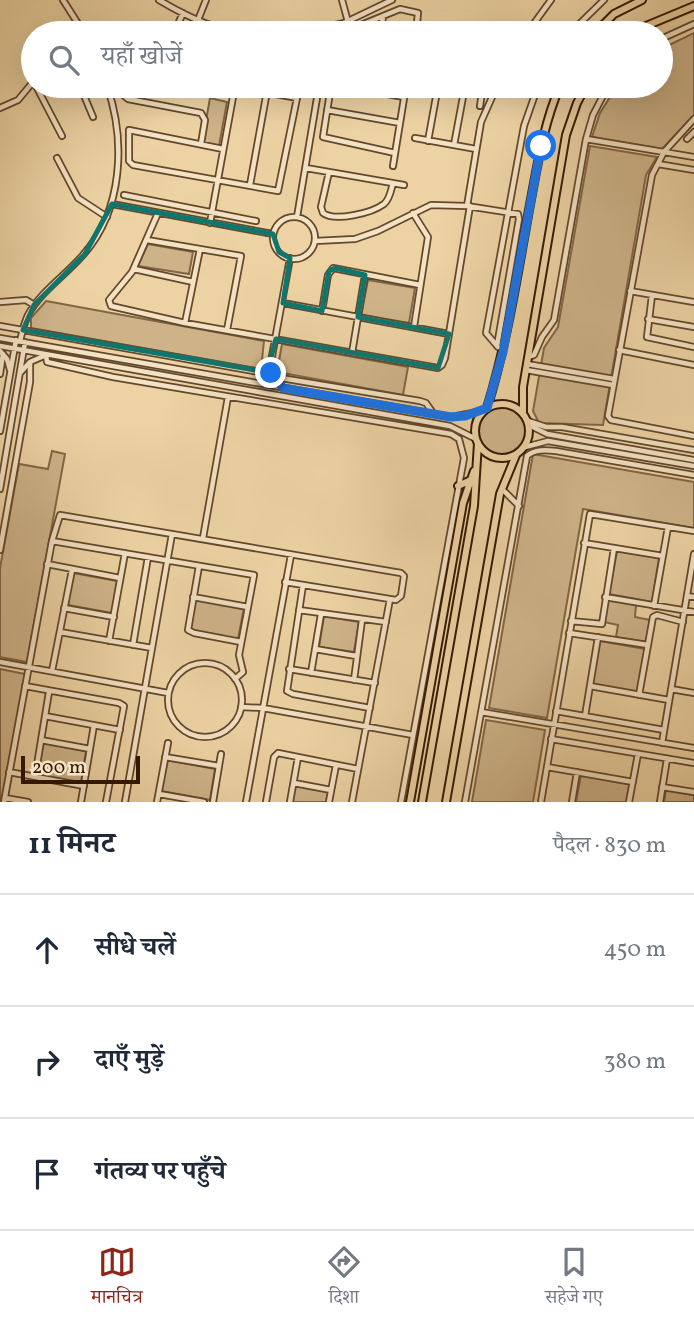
<!DOCTYPE html>
<html lang="hi">
<meta charset="utf-8">
<style>
:root{--surface:#fff;--page:#f2f2f3;--text:#1f2937;--muted:#747a83;--line:#e0e1e3;--accent:#8f2418}
body{margin:0;font-family:Vollkorn,"Noto Serif Devanagari",serif;background:var(--page);color:var(--text)}
.scale{position:absolute;left:21px;bottom:18px;width:119px;box-sizing:border-box;padding-left:7px;border:4px solid #361903;border-top:0;font-size:19px;line-height:24px;white-space:nowrap;color:#361903;-webkit-text-stroke:5px #f3e2c4;paint-order:stroke}
.stop{position:absolute;width:21px;height:21px;margin:-16px;border:5px solid #1a73e8;border-radius:50%;background:#fff}
.stop.end{background:#1a73e8;border-color:#fff;box-shadow:0 2px 7px #0008}
.list{margin:0;padding:0;list-style:none}
h2{display:flex;justify-content:space-between;align-items:center;height:91px;margin:0;padding:0 28px;font-size:30px}
h2 small{font-size:23px;font-weight:400;color:var(--muted)}
.list li{display:grid;grid-template-columns:46px 1fr auto;gap:21px;align-items:center;box-sizing:border-box;height:112px;padding:0 28px;border-top:2px solid var(--line)}
.list b{display:block;font-size:26px;white-space:nowrap}
.list em{font-size:23px;font-style:normal;color:var(--muted)}
.icon{flex:none;width:38px;height:38px;fill:none;stroke:currentColor;stroke-width:2;stroke-linecap:round;stroke-linejoin:round}
.map{position:relative;flex:none;width:694px;height:802px;overflow:hidden}
.search{position:absolute;background:var(--surface);box-shadow:0 7px 28px #0002;left:21px;right:21px;top:21px;height:77px;display:flex;align-items:center;gap:18px;box-sizing:border-box;padding:0 24px;border-radius:38px;color:var(--muted);font-size:26px}
.sheet{height:427px;background:var(--surface)}
nav{display:flex;justify-content:space-around;align-items:center;box-sizing:border-box;height:98px;border-top:2px solid var(--line);background:var(--surface);font-size:19px;color:var(--muted)}
nav a{display:grid;justify-items:center;gap:4px}
nav .on{color:var(--accent)}
.map>svg:first-child{display:block}
.green{fill:#ceb389;stroke:#826646;stroke-width:2}
.lines{fill:none;stroke-linecap:round;stroke-linejoin:round}
.minor-casing{stroke:#64482b;stroke-width:8}
.major-casing{stroke:#361903;stroke-width:10}
.minor{stroke:#f3e2c4;stroke-width:4.5}
.major{stroke:#edd3a4;stroke-width:6}
.route{stroke:#1a73e8;stroke-width:9}
.marked{fill:none;stroke:#0f766e;stroke-width:5;stroke-linejoin:round}
</style>
<div class="map">
<svg width="694" height="802" viewBox="0 0 694 802">
<rect width="100%" height="100%" fill="#edd3a4"/>
<filter id="stains"><feTurbulence type="fractalNoise" baseFrequency=".00286" numOctaves="4"/><feColorMatrix values="0 0 0 0 .2 0 0 0 0 .09 0 0 0 0 .02 0 0 0 .5 -.17"/></filter>
<radialGradient id="worn" r=".72"><stop offset=".6" stop-color="#630" stop-opacity="0"/><stop offset="1" stop-color="#630" stop-opacity=".3"/></radialGradient>
<path class="green" d="M694,33V115L662,149L592,137L600,113L617,86H661V49Z
M210,98L227,102L219,146L202,143Z
M590,146L657,157L646,175L603,425L539,423L533,411L544,348L558,327Z
M148,244L193,252L189,274L138,266Z
M368,280L415,288L409,323L361,315Z
M46,301L264,341L261,369L31,328V318Z
M282,344L408,367L403,395L277,372Z
M479 431a24 24 0 1 1 48 0a24 24 0 1 1-48 0Z
M52,451L65,454L27,662L0,657V568L19,464L48,469Z
M533,454L694,482V528L583,509L547,718L489,708Z
M617,551L659,558L652,602L609,594Z
M73,573L117,581L112,613L68,605Z
M195,599L244,608L238,639L189,630Z
M608,600L636,605L635,617L650,620L646,642L616,637L618,625L604,622Z
M324,616L359,622L354,652L319,647Z
M600,641L645,649L637,693L592,685Z
M0,669L25,674L2,802H0Z
M486,720L545,730L533,802H472Z
M43,743L86,751L81,783L38,775Z
M167,760L215,769L210,800L161,791Z
M581,775L630,784L627,802H576Z
M295,785L328,792L326,802H292Z
M666,790L694,795V802H664Z"/>
<g class="lines">
<g class="minor-casing">
<path id="minor" d="M63,0L84,33
M159,0C184,15 213,29 241,33
M342,0L348,22
M198,20L206,0
M73,33L80,26
M174,33L183,13
M196,33L197,29
M301,33L344,23L392,0
M355,33L361,25L400,9L418,13L416,33
M381,33L383,16
M527,33L551,0
M570,33L604,0
M661,39L694,24
M36,86L62,136
M80,86L93,117
M127,86L122,89V94L128,99L201,113L205,120L201,144
M331,86L323,137L395,153
M342,86L404,97
M480,106L483,86
M0,108L18,100L33,82
M327,110L400,123
M694,119L664,152L652,175L608,416L611,420L694,436
M415,138L476,149
M586,139L694,157
M687,139L694,132
M428,141L438,86
M454,145L465,86
M223,149L129,130V161L133,165L278,191L297,98L234,86
M57,158L78,198L107,217
M658,164L694,170
M393,166L406,86
M306,168L404,185
M329,172L321,207L323,213C335,222 372,213 384,204C390,199 391,190 393,183
M250,185L267,91
M124,195L256,221
M112,204L273,234
M467,206L481,122L497,86
M158,213L132,272L109,300L111,306L185,323L438,368L442,365L445,358L470,206
M413,213L428,237L414,327
M297,217L319,86
M273 238a21 21 0 1 1 42 0a21 21 0 1 1-42 0Z
M210,223L235,86
M147,240L241,256L227,330
M315,241L355,239L378,231L431,205L467,206L518,214L519,219L497,346
M134,269L193,282
M630,291L694,302
M652,295L647,337L694,347
M0,302L26,300L34,305
M283,303L449,334
M322,311L328,275L333,268L420,285
M648,319L694,327
M185,323L200,249
M0,326L265,373
M0,338L451,417L483,411
M20,341C22,333 24,323 28,315C40,292 66,275 83,255C123,210 126,141 107,86
M0,346L450,426L476,439
M498,347L486,333L524,126L538,86
M619,350L694,365
M0,351L7,359L10,370
M352,353L365,275
M529,357L534,355L542,337L554,320L586,139L593,115L608,86
M527,364L614,379
M270,367L290,258
M526,370L613,385
M20,373L30,362L46,355L47,362L113,377L451,434L459,439L464,458L401,802
M0,374L3,354
M275,377L420,401L426,403L433,413
M265,384L270,367L271,373L269,385
M528,421L546,427H562L694,450
M529,425L547,434L694,460
M0,431L16,340
M525,447L548,441L694,466
M0,489L25,342
M502,489L519,506
M203,538L228,397
M52,541L254,575L239,655L243,672L235,679
M584,543L663,556
M0,550L30,382V363
M47,564L120,578
M199,566L188,630L194,633L241,642
M303,585L287,691L293,694L370,708
M687,596L694,597
M193,597L248,607
M605,597L694,612
M654,606L668,527
M64,608L114,617
M299,610L386,622
M571,621L602,624L614,548
M60,632L152,648
M569,633L648,645
M109,641L125,553
M133,645L148,557
M315,649L356,656
M0,662L168,693
M168 700a37 37 0 1 1 74 0a37 37 0 1 1-74 0Z
M289,669L375,683
M52,671L72,570
M311,673L321,614
M354,680L362,620
M25,686L119,703L124,706L106,802
M590,686L669,700
M671,689L694,693
M639,695L653,617L657,615L683,622
M241,707L263,708L413,735
M556,711L664,730
M481,712L694,748
M45,716L120,730
M585,716L598,637
M551,739L694,763
M41,740L90,749
M662,743L694,554
M165,757L219,766
M547,767L633,782
M9,772L84,786
M35,777L49,692
M294,783L331,790
M662,787L694,792
M159,794L204,802
M5,798L28,802
M4,802L52,541L60,515L401,573L404,576L401,596L396,600L285,582
M81,802L94,725
M125,802L172,534
M157,802L168,743
M213,802L221,754
M246,802L291,555
M266,802L274,757L278,753L358,769
M290,802L298,757
M329,802L336,765
M352,802L390,599
M465,802L527,456C535,449 546,450 556,451L694,475
M541,802L590,514L694,531
M572,802L577,772
M629,802L638,754
M660,802L667,759"/>
</g>
<g class="major-casing">
<path id="major" d="M595,33L614,14L642,0
M629,33L694,6
M475 431a27 27 0 1 1 54 0a27 27 0 1 1-54 0Z
M487,408C507,343 517,277 529,210C537,168 543,125 560,86
M523,412V387L566,135L577,103L586,86
M458,486L471,480
M410,802L463,503L474,471
M422,802L474,506L478,443
M446,802L500,494L516,455"/>
</g>
<use href="#minor" class="minor"/>
<use href="#major" class="major"/>
</g>
<g class="lines">
<path class="route" d="M271,373L283,388L451,417L465,416L487,408L503,352L541,146"/>
</g>
<path class="marked" d="M112,204L273,234L279,252L290,258L283,303L322,311L329,271L335,268L365,275L358,317L449,334L438,368L276,339L267,372L23,330L34,305L85,254Z"/>
<rect width="100%" height="100%" filter="url(#stains)"/>
<rect width="100%" height="100%" fill="url(#worn)"/>
</svg>
<div class="scale">200 m</div>
<div class="stop" style="left:541px;top:146px"></div>
<div class="stop end" style="left:271px;top:373px"></div>
<div class="search"><svg class="icon" aria-label="search" viewBox="0 0 24 24"><circle cx="10" cy="10" r="6"/><path d="M15 15l6 6"/></svg>यहाँ खोजें</div>
</div>
<section class="sheet">
<h2>11 मिनट<small>पैदल · 830 m</small></h2>
<ul class="list">
<li><svg class="icon" aria-label="ahead" viewBox="0 0 24 24"><path d="M12 20V5M6 11l6-6 6 6"/></svg><div><b>सीधे चलें</b></div><em>450 m</em></li>
<li><svg class="icon" aria-label="right" viewBox="0 0 24 24"><path d="M7 20v-9h11M14 6l5 5-5 5"/></svg><div><b>दाएँ मुड़ें</b></div><em>380 m</em></li>
<li><svg class="icon" aria-label="arrive" viewBox="0 0 24 24"><path d="M6 21V4h12l-3 4 3 4H6"/></svg><div><b>गंतव्य पर पहुँचे</b></div></li>
</ul>
</section>
<nav>
<a class="on"><svg class="icon" aria-label="map" viewBox="0 0 24 24"><path d="M3 6l6-2 6 2 6-2v14l-6 2-6-2-6 2zM9 4v14M15 6v14"/></svg>मानचित्र</a>
<a><svg class="icon" aria-label="directions" viewBox="0 0 24 24"><path d="M12 3l9 9-9 9-9-9zM9 14v-3h6M13 9l2 2-2 2"/></svg>दिशा</a>
<a><svg class="icon" aria-label="saved" viewBox="0 0 24 24"><path d="M7 4h10v16l-5-4-5 4z"/></svg>सहेजे गए</a>
</nav>
